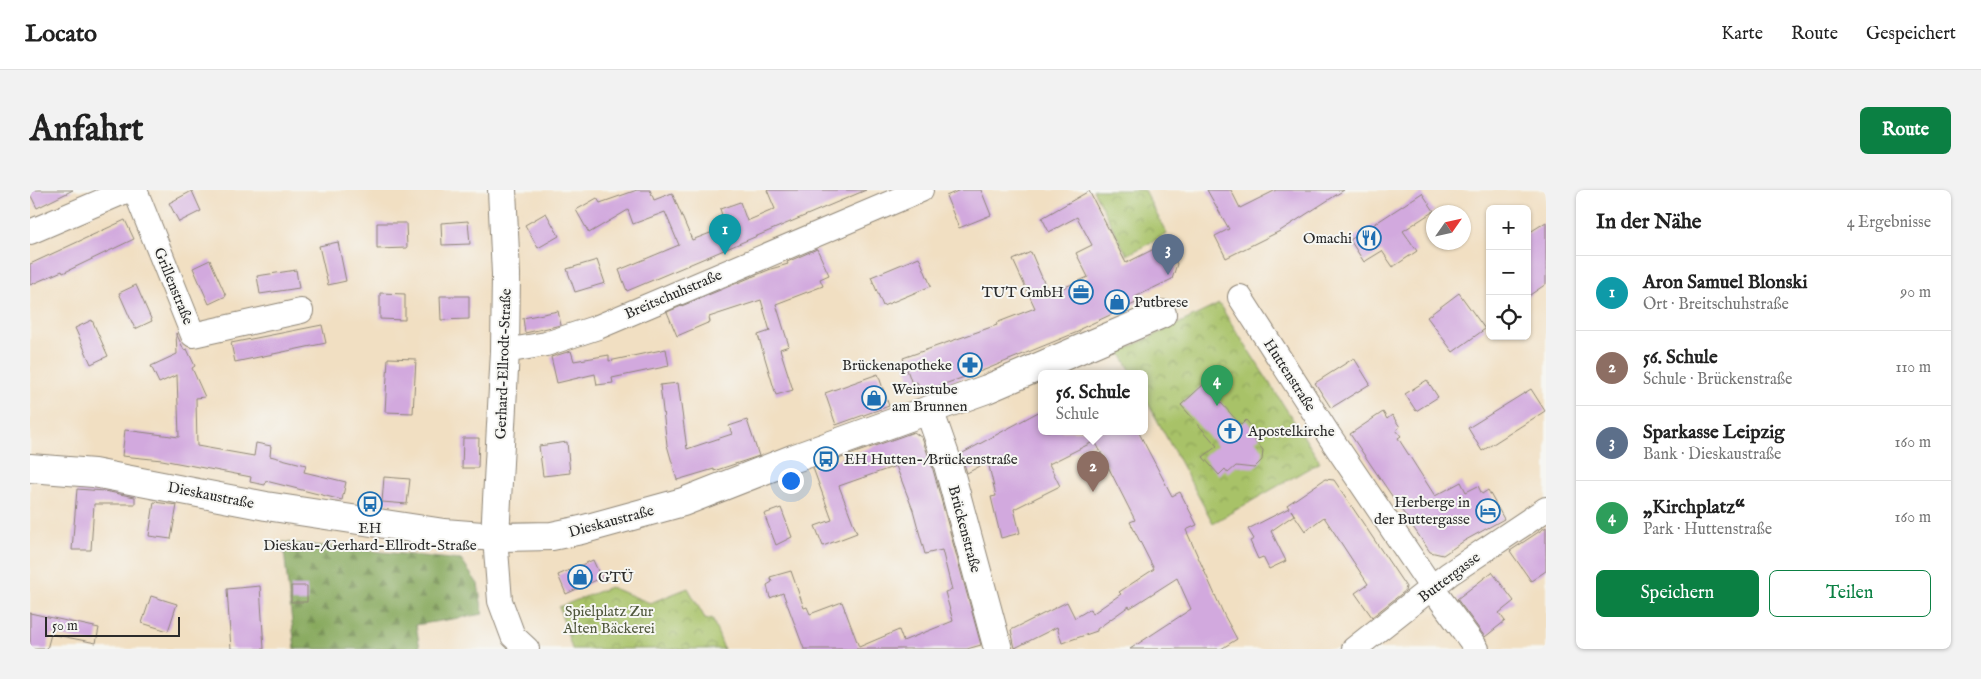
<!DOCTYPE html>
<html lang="de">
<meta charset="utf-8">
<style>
:root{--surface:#fff;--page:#f2f2f2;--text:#222;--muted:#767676;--line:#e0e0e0;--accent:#0b8043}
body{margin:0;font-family:"IM FELL English",serif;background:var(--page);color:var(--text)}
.controls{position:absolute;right:15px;top:15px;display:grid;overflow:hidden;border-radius:8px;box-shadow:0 1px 4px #0004}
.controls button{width:45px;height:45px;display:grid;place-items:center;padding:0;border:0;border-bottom:1px solid var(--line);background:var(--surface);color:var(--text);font:25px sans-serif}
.compass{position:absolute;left:1396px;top:15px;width:45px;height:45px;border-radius:50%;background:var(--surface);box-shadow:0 1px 4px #0004;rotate:56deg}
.scale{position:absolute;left:15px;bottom:12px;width:135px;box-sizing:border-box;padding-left:5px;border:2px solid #2b2b2b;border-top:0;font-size:14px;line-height:18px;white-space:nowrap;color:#2b2b2b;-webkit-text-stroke:4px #f6f6f2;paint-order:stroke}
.you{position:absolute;left:760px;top:290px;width:18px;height:18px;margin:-12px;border:4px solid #fff;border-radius:50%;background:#1a73e8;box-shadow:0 0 0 8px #1a73e833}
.badge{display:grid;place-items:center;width:32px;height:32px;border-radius:50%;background:var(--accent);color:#fff;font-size:16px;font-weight:700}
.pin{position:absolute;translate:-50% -41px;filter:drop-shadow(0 1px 2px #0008)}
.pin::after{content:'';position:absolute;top:26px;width:18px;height:15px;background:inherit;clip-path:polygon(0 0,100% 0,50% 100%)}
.popup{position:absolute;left:1008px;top:180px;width:110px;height:65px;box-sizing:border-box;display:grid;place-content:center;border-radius:8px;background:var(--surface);filter:drop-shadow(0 1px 4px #0005);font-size:16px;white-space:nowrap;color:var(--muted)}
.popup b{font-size:19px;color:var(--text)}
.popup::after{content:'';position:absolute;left:50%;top:100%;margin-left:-10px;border:10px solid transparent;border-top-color:var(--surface)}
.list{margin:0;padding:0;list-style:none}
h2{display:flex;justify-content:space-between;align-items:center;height:65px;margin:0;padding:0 20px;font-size:21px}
h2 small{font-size:16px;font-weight:400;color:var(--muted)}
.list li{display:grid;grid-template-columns:32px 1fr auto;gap:15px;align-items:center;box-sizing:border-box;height:75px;padding:0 20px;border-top:1px solid var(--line)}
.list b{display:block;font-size:19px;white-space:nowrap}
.list p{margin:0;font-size:16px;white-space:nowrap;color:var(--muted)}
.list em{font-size:16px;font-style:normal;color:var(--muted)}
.actions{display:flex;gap:10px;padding:15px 20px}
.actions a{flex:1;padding:11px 0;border:1px solid var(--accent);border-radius:8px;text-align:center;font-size:18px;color:var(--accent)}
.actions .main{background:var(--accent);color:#fff}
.icon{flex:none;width:28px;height:28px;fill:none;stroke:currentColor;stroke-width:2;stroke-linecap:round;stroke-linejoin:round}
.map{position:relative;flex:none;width:1516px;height:459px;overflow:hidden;border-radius:8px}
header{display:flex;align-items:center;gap:30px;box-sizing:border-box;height:70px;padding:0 25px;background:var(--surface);border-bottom:1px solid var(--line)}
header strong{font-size:24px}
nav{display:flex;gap:28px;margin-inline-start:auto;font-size:18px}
.intro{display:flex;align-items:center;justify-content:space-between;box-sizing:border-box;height:120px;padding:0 30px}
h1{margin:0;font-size:35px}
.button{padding:12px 22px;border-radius:8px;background:var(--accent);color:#fff;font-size:18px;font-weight:700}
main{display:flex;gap:30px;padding:0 30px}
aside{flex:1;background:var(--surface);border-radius:8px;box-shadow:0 1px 4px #0004}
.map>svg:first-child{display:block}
.forest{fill:url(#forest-firs);stroke:#586a44}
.park{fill:url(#park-crowns);stroke:#6a764a}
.building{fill:#d2a9de}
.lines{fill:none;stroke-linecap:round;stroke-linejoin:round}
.minor-casing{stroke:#8e8576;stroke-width:26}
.major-casing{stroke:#8e8576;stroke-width:30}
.minor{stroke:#fff;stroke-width:24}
.major{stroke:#fff;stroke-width:28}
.labels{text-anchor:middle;stroke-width:4;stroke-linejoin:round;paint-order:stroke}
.poi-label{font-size:15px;fill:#2b2b2b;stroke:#f6f6f2;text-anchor:start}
.street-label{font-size:15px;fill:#2b2b2b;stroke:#f6f6f2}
.park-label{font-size:15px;fill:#50583d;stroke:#f6f6f2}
</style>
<header>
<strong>Locato</strong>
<nav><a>Karte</a><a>Route</a><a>Gespeichert</a></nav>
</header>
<div class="intro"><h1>Anfahrt</h1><a class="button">Route</a></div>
<main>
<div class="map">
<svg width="1516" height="459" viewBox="0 0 1516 459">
<defs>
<pattern id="forest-firs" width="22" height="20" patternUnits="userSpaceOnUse" patternTransform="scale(1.25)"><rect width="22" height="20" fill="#86a85c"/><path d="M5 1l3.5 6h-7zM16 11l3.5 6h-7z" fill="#6e894c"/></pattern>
<pattern id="park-crowns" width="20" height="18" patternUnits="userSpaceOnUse" patternTransform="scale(1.25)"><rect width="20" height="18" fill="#a8c268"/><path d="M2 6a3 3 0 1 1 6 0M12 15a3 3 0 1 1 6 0" fill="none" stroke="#899e56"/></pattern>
</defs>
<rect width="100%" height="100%" fill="#f6f6f2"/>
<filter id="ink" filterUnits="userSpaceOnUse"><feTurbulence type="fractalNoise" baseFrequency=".02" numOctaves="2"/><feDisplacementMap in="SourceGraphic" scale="10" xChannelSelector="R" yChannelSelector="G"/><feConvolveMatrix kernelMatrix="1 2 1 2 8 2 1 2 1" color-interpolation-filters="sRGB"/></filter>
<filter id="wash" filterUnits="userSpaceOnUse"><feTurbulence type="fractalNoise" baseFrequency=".0096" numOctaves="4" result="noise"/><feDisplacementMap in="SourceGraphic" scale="20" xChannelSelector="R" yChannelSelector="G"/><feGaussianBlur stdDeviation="1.12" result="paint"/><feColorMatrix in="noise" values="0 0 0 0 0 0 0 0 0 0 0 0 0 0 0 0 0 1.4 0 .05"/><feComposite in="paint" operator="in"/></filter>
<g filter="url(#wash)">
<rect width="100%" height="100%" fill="#f1dfc2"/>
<path class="forest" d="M253,352L431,370L448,394L453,424L386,435L390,459H265Z"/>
<path class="park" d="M1063,0H1114L1137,44L1097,65Z
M1189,114L1290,272L1183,333L1114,206V183H1102L1090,162Z
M580,397L620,413L658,398L676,430L682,428L694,459H542L529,417Z"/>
<g id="blocks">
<path class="building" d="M0,0H43L7,18L0,4Z
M607,0H620L624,10L642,3L662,50L696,37L690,19L710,12L717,31L745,19L737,0H836L597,101L589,80L649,55L635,22L603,34L598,20L559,43L546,20L567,8L570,13Z
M930,0H951L961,25L929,38L916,6Z
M1177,0H1201L1210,18L1246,0H1314L1250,41L1196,68L1185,46L1199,39Z
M162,1L171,21L149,32L139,13Z
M1059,1L1096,73L1136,53L1147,74L1142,89L1105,107L1108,112L1050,139V141L957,179L892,202L887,192L882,194L873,168L967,135L966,133L1005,118L983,70L1001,62L1019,104L1058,87L1046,63L1062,55L1047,27L1019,42L1012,28Z
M1392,3L1404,21L1373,41L1387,61L1363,77L1352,61L1334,72L1320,50Z
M516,23L529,46L508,58L495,35Z
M95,30L104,49L33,83L32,81L0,95V74Z
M438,31L440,54L412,55L411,33Z
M1516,32V94L1497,107V44Z
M347,33H376L377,58L347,59Z
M308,52L316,91L298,95L289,56Z
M787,59L799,85L790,89L793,96L746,114L759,156L750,159L763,200L746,205L728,145L740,141L731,110L679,127L680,132L647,146L637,122L741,79L758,74L757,72Z
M889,67L901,96L853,116L841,87Z
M180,70L196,106L179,114L163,78Z
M567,70L575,93L545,102L537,79Z
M266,80L269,98L230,104L227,86Z
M106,95L122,131L105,139L89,103Z
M350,103L375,104V130L350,129Z
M1429,103L1455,139L1423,162L1397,127Z
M410,106H439V129L411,130Z
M528,121L531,135L495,143L493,128Z
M62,130L78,166L61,174L45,138Z
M292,135L296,153L205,172L201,153Z
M146,143L154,160L157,159L165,176L162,178L175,207L166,208L167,256L224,266L226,253L241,256L240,266L276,275L274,282L316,292L312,310L236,291L235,295L220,292L221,287L132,270L92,266L95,240L149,247L147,185L129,193L121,176L147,164Z
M636,159L639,176L582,188L583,193L567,195L565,184L527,193L521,167L541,161L544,171L579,165V171Z
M358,168L386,169L383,223L355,222Z
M1324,168L1340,194L1301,218L1285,193Z
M848,184L859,216L806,235L795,203Z
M1397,190L1408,207L1386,221L1375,204Z
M648,193L657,259L702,244L699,236L717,230L729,266L684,281V279L647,290L637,255L630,195Z
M1174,194L1211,235L1216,230L1230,247L1225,251L1233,260L1232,270L1224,278L1206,276L1198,283L1195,279L1189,285L1173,267L1187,256L1151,215Z
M1501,199L1515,221L1452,261L1438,238Z
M1012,220V241H1108L1142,306L1150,302L1167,335L1156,340L1194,425L1207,449L1191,459H1100L1161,419L1147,388L1100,418L1099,416L1067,439V441L1032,453L1027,437L985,458L981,440L1037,412L1045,428L1060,419L1062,424L1091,404L1089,402L1124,379L1100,332L1105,330L1065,251L1019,274L1030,296L984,319L990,343L971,348L961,307L966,306L958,272L937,283L931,264Z
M1353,222L1357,229L1362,225L1370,237L1366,240L1371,246L1368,248L1405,306L1431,292L1436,302L1448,296L1452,304L1458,300L1474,329L1434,351L1413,365L1400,362L1320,244Z
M884,242L892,248L902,276L951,455L937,459H774L753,403L740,408L737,395L742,392L740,387L761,381L774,418L777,417L780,424L812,412L829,457L869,440L873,451L923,431L915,402L922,400L912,360L895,364L883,320L866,276L809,296L827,343L793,356L785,336L802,330L783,278Z
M433,248H449L448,278H432Z
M537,252L540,283L513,286L509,256Z
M354,287L380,289L377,314L352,312Z
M1295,289L1304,290L1376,397L1375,401L1342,427L1325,403L1338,394L1294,327L1275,341L1261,320L1264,325L1241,341L1256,371L1239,379L1233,367L1228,369L1220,351L1224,349L1218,339L1259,318L1257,315Z
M47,299L74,301L105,307V314H64L61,360H42Z
M124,312L147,315L141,349L119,346Z
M751,318L762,347L746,355L734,324Z
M1516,337V381L1501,391L1480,361Z
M563,370L571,388L536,404L528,385Z
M1462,382L1484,411L1469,423L1475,431L1455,447L1427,409Z
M230,396L234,459H201L197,399Z
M261,396H277V412H261Z
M121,406L147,414L138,441L112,433Z
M0,423L69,438L66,453L21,444L17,459H0Z"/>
</g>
</g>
<g filter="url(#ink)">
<use href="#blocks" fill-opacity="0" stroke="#8e8576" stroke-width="1"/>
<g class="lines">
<g class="minor-casing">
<path id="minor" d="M105,0L163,145L271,121
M0,42L98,0
M1210,107L1300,247L1402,398L1447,459
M475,161L516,154L568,137L891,0
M465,347L470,411L483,446L497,459
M1324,459L1419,384L1516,319"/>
</g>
<g class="major-casing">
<path id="major" d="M899,220L917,271L968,459
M0,278L64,283L236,316L414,343L465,347L522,346L551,340L653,312L765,268L957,199L1132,124
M465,347L475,161L476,84L472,0"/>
</g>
<use href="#minor" class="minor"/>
<use href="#major" class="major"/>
</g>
</g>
<defs>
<g id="restaurant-ring" transform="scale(1.25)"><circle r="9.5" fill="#f6f6f2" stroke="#1f6fb2" stroke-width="1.5"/><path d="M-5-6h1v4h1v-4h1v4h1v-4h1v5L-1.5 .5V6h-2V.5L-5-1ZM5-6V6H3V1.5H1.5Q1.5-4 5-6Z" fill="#1f6fb2"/></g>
<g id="office-ring" transform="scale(1.25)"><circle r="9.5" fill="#f6f6f2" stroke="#1f6fb2" stroke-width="1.5"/><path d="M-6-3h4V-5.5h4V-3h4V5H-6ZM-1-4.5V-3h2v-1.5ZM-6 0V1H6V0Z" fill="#1f6fb2"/></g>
<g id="shop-ring" transform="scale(1.25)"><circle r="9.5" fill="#f6f6f2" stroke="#1f6fb2" stroke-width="1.5"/><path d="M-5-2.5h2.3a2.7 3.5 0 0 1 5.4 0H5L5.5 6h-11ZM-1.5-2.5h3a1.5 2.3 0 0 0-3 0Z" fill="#1f6fb2"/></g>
<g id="pharmacy-ring" transform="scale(1.25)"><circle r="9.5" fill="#f6f6f2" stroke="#1f6fb2" stroke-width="1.5"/><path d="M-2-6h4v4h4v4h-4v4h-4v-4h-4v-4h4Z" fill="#1f6fb2"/></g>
<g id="church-ring" transform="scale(1.25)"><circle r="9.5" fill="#f6f6f2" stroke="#1f6fb2" stroke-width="1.5"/><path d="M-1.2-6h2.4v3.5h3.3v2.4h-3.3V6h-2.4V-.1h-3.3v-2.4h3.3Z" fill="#1f6fb2"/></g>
<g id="bus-ring" transform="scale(1.25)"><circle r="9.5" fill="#f6f6f2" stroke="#1f6fb2" stroke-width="1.5"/><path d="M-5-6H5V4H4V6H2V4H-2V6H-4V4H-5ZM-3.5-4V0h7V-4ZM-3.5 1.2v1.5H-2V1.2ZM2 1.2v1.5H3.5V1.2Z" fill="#1f6fb2"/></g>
<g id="hotel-ring" transform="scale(1.25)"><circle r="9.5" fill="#f6f6f2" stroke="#1f6fb2" stroke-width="1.5"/><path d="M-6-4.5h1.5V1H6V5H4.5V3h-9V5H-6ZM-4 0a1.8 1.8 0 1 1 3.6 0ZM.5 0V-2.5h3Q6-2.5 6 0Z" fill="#1f6fb2"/></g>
</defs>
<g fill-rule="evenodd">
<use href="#restaurant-ring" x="1339" y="48"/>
<use href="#office-ring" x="1051" y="102"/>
<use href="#shop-ring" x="1087" y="112"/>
<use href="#pharmacy-ring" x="940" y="175"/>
<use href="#shop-ring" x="844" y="208"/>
<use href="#church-ring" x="1200" y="241"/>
<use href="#bus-ring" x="796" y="269"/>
<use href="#bus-ring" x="340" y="314"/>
<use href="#hotel-ring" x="1458" y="321"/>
<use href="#shop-ring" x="550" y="387"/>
</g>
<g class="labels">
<g class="poi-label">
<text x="1322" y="53" text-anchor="end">Omachi</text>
<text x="1034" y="107" text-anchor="end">TUT GmbH</text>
<text x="1104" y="117">Putbrese</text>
<text x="922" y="180" text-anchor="end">Brückenapotheke</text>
<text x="862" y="204">Weinstube<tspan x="862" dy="17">am Brunnen</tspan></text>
<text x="1218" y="246">Apostelkirche</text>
<text x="814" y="274">EH Hutten-/Brückenstraße</text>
<text x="1440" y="317" text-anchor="end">Herberge in<tspan x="1440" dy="17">der Buttergasse</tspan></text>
<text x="340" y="343" text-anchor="middle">EH<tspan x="340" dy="17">Dieskau-/Gerhard-Ellrodt-Straße</tspan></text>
<text x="568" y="392">GTÜ</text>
</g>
<g class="street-label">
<text transform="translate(144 96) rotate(68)" y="5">Grillenstraße</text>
<text transform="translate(643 104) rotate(-23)" y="5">Breitschuhstraße</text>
<text transform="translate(473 174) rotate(-88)" y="5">Gerhard-Ellrodt-Straße</text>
<text transform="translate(1260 185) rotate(57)" y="5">Huttenstraße</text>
<text transform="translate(181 305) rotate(11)" y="5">Dieskaustraße</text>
<text transform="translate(581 331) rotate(-15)" y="5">Dieskaustraße</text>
<text transform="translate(935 339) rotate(75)" y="5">Brückenstraße</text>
<text transform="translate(1419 387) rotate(-37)" y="5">Buttergasse</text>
</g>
<g class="park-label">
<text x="579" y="426">Spielplatz Zur<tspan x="579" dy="17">Alten Bäckerei</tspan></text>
</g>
</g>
</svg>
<div class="controls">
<button>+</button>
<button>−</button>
<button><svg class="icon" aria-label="locate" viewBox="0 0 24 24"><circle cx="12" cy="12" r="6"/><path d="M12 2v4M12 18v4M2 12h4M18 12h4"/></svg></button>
</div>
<svg class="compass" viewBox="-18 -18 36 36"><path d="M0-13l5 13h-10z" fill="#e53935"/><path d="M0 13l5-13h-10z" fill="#767676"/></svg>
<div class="scale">50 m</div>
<div class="you"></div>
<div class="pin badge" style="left:695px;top:65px;background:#0f9aa8">1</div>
<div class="pin badge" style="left:1063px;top:302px;background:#8d6e63">2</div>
<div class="popup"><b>56. Schule</b>Schule</div>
<div class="pin badge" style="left:1138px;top:85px;background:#5c6f8a">3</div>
<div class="pin badge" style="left:1187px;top:216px;background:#2e9e5b">4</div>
</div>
<aside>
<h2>In der Nähe<small>4 Ergebnisse</small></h2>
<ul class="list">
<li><span class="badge" style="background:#0f9aa8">1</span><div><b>Aron Samuel Blonski</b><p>Ort · Breitschuhstraße</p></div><em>90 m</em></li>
<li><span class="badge" style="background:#8d6e63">2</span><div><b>56. Schule</b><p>Schule · Brückenstraße</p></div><em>110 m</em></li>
<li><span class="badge" style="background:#5c6f8a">3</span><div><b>Sparkasse Leipzig</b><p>Bank · Dieskaustraße</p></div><em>160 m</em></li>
<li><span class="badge" style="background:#2e9e5b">4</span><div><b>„Kirchplatz“</b><p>Park · Huttenstraße</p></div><em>160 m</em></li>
</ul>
<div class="actions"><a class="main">Speichern</a><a>Teilen</a></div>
</aside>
</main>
